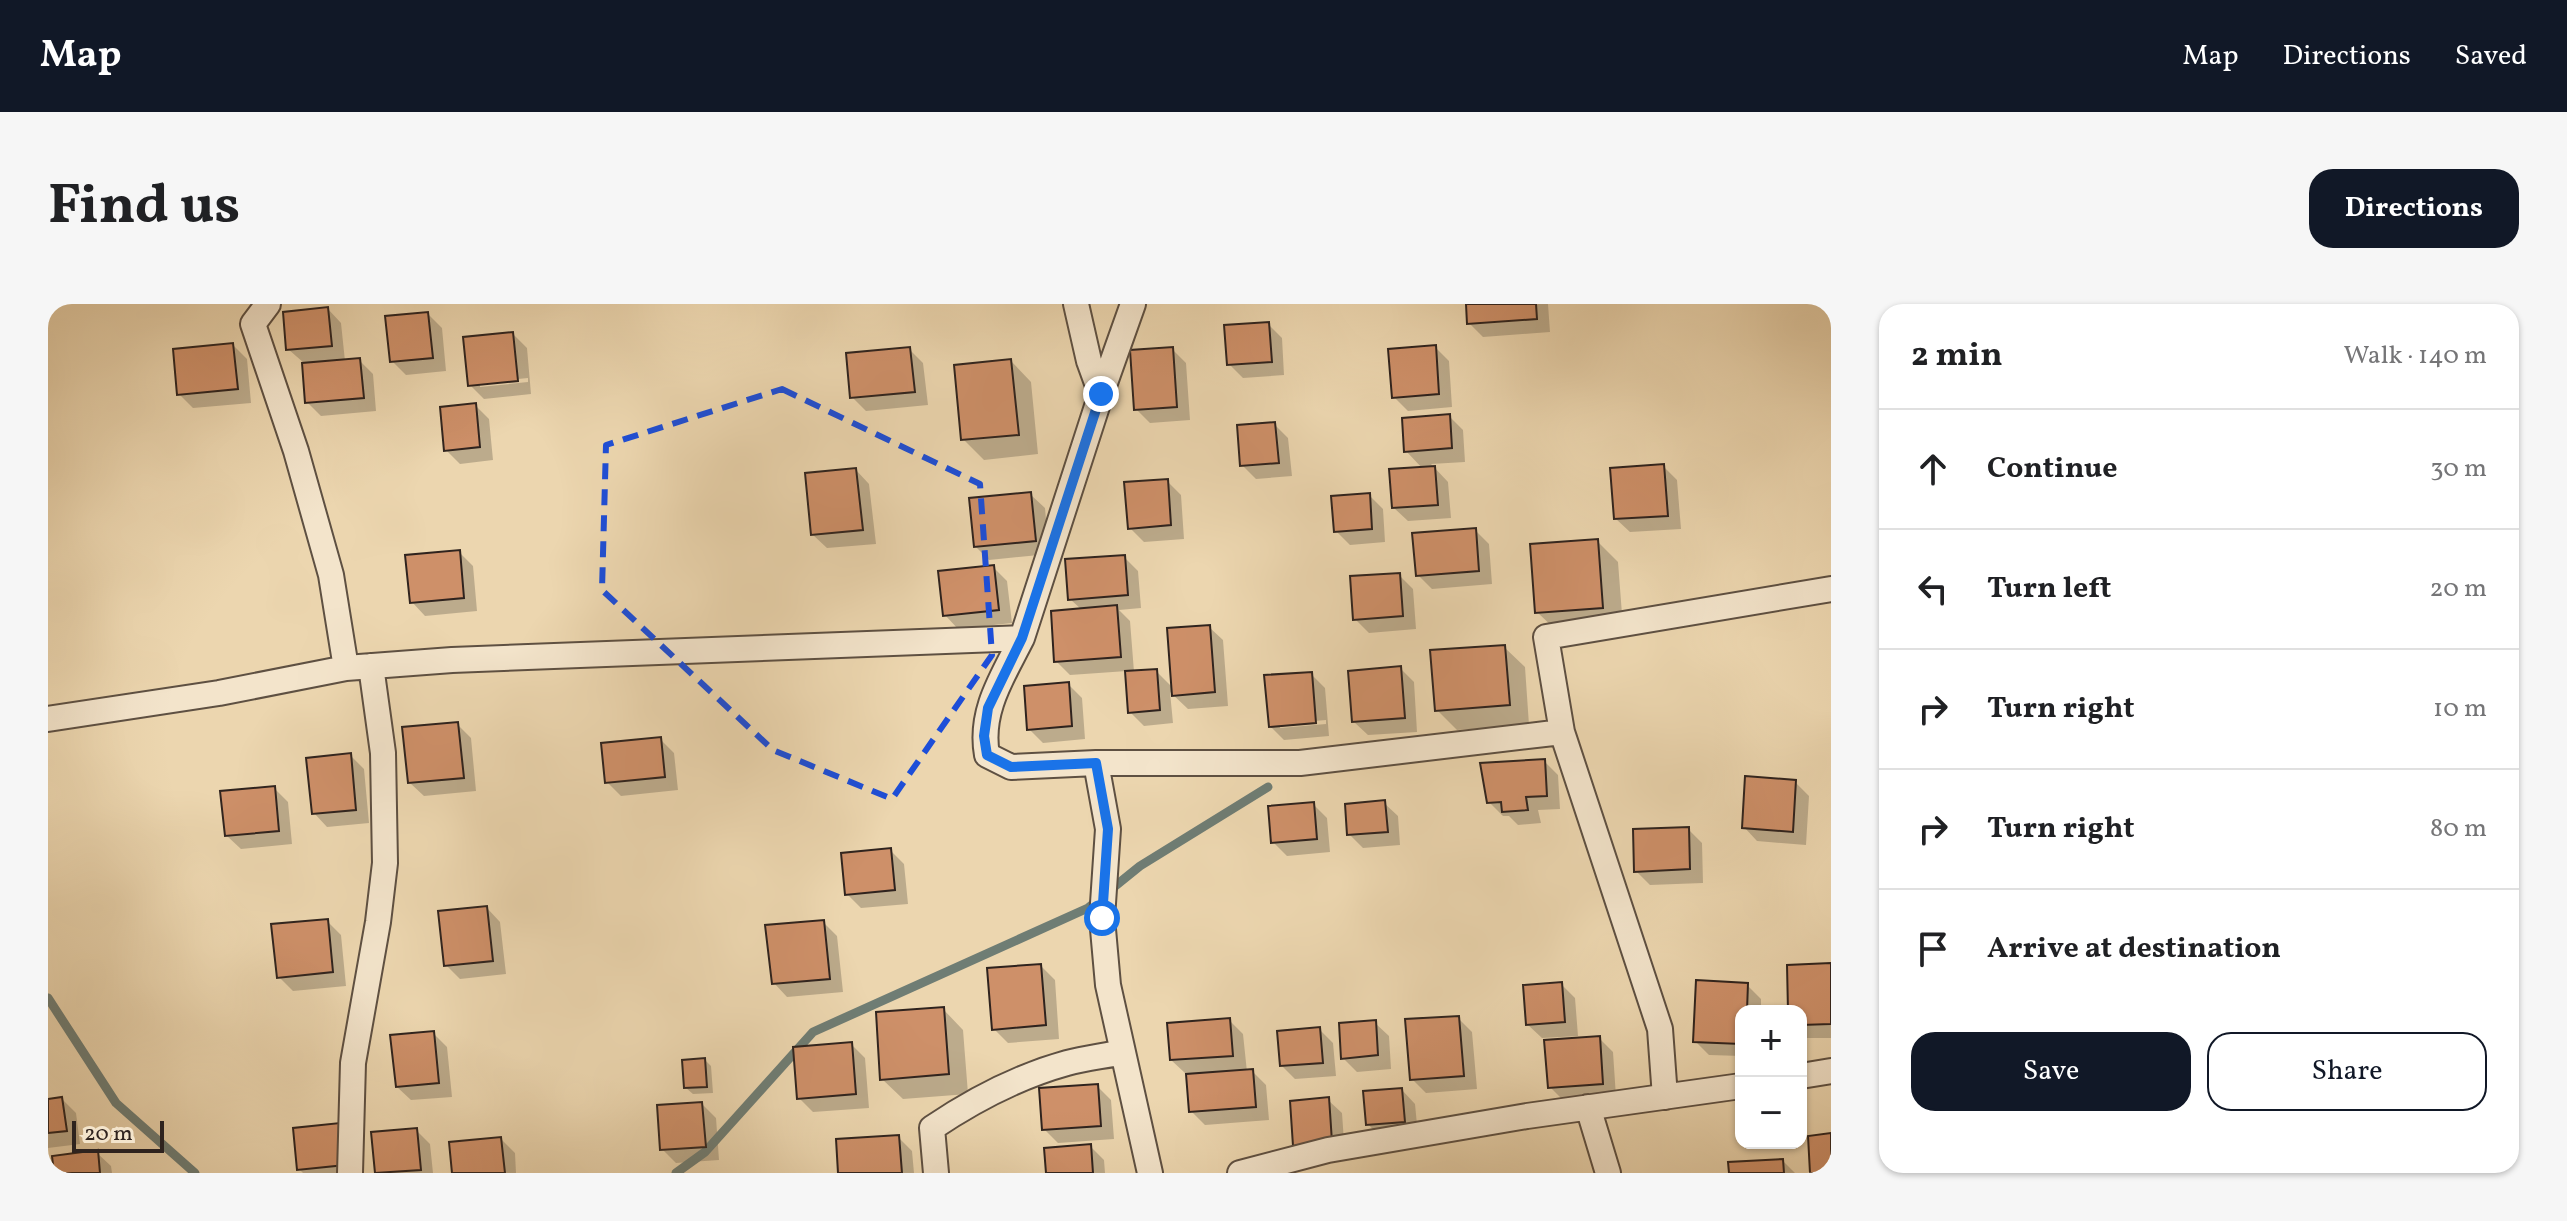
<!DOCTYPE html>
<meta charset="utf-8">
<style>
:root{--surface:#fff;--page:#f6f6f6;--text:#202124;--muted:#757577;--line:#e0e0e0;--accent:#111827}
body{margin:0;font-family:Vollkorn,serif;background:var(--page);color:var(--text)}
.controls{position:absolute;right:24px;bottom:24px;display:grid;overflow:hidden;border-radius:16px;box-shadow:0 2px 6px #0004}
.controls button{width:72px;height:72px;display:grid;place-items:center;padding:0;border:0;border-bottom:2px solid var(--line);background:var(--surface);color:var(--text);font:40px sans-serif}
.scale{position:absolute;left:24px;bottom:20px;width:92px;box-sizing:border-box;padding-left:8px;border:4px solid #2f231e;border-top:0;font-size:22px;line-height:28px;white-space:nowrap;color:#2f231e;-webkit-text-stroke:6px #f3e4cb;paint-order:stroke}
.stop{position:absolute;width:24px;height:24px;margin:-18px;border:6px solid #1a73e8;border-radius:50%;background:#fff}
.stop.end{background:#1a73e8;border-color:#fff;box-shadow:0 2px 8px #0008}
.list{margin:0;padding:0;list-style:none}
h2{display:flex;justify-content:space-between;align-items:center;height:104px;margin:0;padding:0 32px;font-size:34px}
h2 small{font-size:26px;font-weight:400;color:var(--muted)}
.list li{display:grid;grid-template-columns:52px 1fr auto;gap:24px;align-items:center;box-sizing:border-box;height:120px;padding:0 32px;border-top:2px solid var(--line)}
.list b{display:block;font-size:30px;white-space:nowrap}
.list em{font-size:26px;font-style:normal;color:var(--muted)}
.actions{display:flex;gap:16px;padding:24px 32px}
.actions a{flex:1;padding:18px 0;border:2px solid var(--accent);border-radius:24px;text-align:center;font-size:28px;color:var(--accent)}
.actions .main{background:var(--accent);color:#fff}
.icon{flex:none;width:44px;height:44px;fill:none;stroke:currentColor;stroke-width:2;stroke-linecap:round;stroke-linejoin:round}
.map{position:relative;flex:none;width:1783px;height:869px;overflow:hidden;border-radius:24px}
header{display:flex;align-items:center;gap:48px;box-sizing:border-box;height:112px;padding:0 40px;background:var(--accent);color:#fff}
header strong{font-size:38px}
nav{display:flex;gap:44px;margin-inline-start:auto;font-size:28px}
.intro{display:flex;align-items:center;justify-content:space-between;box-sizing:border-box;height:192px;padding:0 48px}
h1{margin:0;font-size:56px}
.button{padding:20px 36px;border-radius:24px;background:var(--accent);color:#fff;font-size:28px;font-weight:700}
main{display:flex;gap:48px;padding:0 48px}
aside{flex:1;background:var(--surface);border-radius:24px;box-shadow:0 2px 6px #0004}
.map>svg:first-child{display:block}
.shadow{fill:#0003;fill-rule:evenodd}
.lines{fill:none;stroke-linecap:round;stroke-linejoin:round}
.stream{stroke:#6f7d74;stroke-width:9}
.building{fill:#ce9069;stroke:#2f231e;stroke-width:2}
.minor-casing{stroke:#5e5042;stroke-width:28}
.minor{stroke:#f3e4cb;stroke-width:24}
.route{stroke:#1a73e8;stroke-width:10}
.marked{fill:none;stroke:#1d4ed8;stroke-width:6;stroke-dasharray:16 10;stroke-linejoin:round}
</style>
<header>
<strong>Map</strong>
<nav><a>Map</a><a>Directions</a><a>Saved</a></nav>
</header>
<div class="intro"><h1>Find us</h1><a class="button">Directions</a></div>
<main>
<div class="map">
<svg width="1783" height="869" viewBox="0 0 1783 869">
<rect width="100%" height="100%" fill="#ecd6af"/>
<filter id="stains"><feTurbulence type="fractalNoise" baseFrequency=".0025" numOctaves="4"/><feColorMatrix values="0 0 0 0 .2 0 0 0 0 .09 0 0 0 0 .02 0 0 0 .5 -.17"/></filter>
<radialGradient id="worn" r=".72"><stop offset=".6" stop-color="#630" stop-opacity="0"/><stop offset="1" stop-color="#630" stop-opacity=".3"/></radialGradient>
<path class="shadow" d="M1420,0H1500L1502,28L1435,33L1421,19Z
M280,5L293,19L297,57L311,56L325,70L328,107L273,112L259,98L256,59L240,45Z
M380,10L394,24L398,67L358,71L344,57Z
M1220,20L1234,34L1236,71L1195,74L1181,60Z
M465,30L479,44L483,90L436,95L422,81ZM480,74V78L432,83V79Z
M185,41L199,55L203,99L145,104L131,90Z
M1387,43L1401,57L1404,103L1360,107L1346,93Z
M861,45L875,59L880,101L818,107L804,93Z
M1124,45L1138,59L1142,116L1102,119L1088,105Z
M963,57L983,78L990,150L936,156L915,135Z
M427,101L441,115L445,156L412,160L398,146Z
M1401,112L1415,126L1417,158L1383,160L1400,178L1403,214L1360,217L1346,204L1375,165L1358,147Z
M1226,120L1240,134L1244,172L1208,175L1194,161Z
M1615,162L1629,176L1633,225L1582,228L1568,215Z
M808,166L821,180L828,240L779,244L765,231Z
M1119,177L1133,191L1136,235L1096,238L1082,224Z
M983,191L997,204L1001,250L941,256L927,242Z
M1321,191L1335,205L1337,238L1302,241L1288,227Z
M1427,226L1441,240L1444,280L1384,285L1370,271Z
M1549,237L1570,258L1575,323L1510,328L1489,308Z
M411,248L425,262L429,307L377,312L364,298Z
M1076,253L1090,267L1093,304L1071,306L1082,317L1086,368L1108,367L1125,384L1161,323L1175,336L1180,402L1140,405L1122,388L1125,419L1096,422L1082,408L1079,367L1022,371L1008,357L1034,306L1022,295Z
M945,263L959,277L964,319L910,325L897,311Z
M1351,271L1365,285L1368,325L1321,329L1307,315Z
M1456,343L1477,363L1481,421L1409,426L1389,406Z
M1352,364L1366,378L1369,428L1320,431L1306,418Z
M1263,370L1277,384L1281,432L1236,436L1222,422ZM1278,416V420L1232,424V420Z
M1020,380L1034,394L1037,435L995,439L981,425Z
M409,420L423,434L428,487L376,492L362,479Z
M612,435L626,449L630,486L573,492L559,478Z
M302,451L316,465L321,519L279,523L266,509Z
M1496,457L1510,471L1512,505L1490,506L1493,519L1470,521L1461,512H1455L1441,498Z
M1747,478L1761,492L1758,541L1709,537L1696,523Z
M226,484L240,498L244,540L193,545L179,532Z
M1336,499L1350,512L1352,541L1315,544L1301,530Z
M1265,500L1279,514L1282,548L1239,552L1225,538Z
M1640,525L1654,539L1655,579L1602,581L1588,567Z
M842,546L856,560L860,600L813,604L799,590Z
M439,604L452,618L458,670L412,675L398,661Z
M279,617L293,631L298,682L245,687L231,673Z
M775,618L789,632L795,688L739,693L726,679Z
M1783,661V734H1756L1753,732V707H1742Z
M993,662L1007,676L1011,735L960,739L946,725Z
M1513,680L1527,694L1530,732L1494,734L1480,721Z
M1699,681L1713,695V707H1693V752L1661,751L1647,737Z
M895,705L915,726L920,790L855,795L834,775Z
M1410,714L1424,728L1429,785L1378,789L1364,775Z
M1181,716L1195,730L1199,768L1204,767L1218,781L1221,816L1157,821L1143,807L1140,769H1137L1123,756Z
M1327,719L1341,732L1343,765L1309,768L1295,754Z
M1271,725L1285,739L1288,772L1247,775L1233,761Z
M385,729L399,743L404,793L363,796L349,783Z
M1551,734L1565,748L1568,793L1516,797L1502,783Z
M803,740L817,754L821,804L765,808L751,794Z
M657,756L663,762L665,789L645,790L638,784Z
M1049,782L1063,796L1066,835L1010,839L996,825Z
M1354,786L1367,800L1370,831L1333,834L1320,820Z
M14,795L28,809L32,840L0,844V797Z
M1280,796L1294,809L1297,852L1261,855L1247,841Z
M654,800L668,814L671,856L628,859L614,845Z
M247,826L309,869H255L251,865Z
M368,826L382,840L385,869H329L325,830Z
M850,833L864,847L866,869H792Z
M453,835L467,849L468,869H406Z
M1042,842L1056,856L1057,869H1000Z
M49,849L63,862L64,869H8Z
M1735,857L1747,869H1683Z"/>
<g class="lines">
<path class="stream" d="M0,694L68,799L147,869
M628,869L657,848L765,728L1040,604L1092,562L1220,483"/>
</g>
<path class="building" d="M1418,0H1488L1489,15L1419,20Z
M280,3L284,42L238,46L235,8Z
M380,8L385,54L342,58L337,12Z
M1221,18L1224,58L1179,61L1176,21Z
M465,28L470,77L420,82L415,33Z
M185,39L190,85L129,91L125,45Z
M1388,41L1391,90L1344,94L1340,45Z
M862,43L867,88L802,94L798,49Z
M1125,43L1129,103L1086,106L1082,46Z
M312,54L316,94L257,99L254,59Z
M963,55L971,131L913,136L906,61Z
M428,99L432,143L396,147L392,103Z
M1402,110L1404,144L1356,148L1354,114Z
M1227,118L1231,159L1192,162L1189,121Z
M1616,160L1620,212L1566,215L1562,164Z
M1387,162L1390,201L1344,204L1341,165Z
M808,164L815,226L763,231L757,169Z
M1120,175L1123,221L1080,225L1076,178Z
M983,188L988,237L926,243L921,194Z
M1322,189L1324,225L1286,228L1283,192Z
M1428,224L1431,267L1368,272L1364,229Z
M1550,235L1555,304L1487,309L1482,240Z
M412,246L416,294L362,299L357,251Z
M1077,251L1080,291L1020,296L1017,255Z
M946,261L951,306L895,312L890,267Z
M1352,269L1355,312L1305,316L1302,272Z
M1069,301L1073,353L1006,358L1003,307Z
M1162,321L1167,388L1124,392L1119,324Z
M1457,341L1462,401L1387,407L1382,346Z
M1353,362L1357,414L1304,418L1300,367Z
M1109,365L1112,406L1080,409L1077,367Z
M1264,368L1268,419L1221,423L1216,371Z
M1021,378L1024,422L979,426L976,382Z
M410,418L416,474L360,479L354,423Z
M613,433L617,473L557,479L553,439Z
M303,449L308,506L264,510L258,454Z
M1497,455L1499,492L1478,493L1480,506L1454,508L1453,498L1439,499L1432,459Z
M1697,472L1748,476L1745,528L1694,524Z
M227,482L231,527L177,532L172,487Z
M1337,496L1340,528L1299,531L1297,500Z
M1266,498L1269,535L1223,539L1220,502Z
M1641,523L1642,565L1586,568L1585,525Z
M843,544L847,586L797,591L793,549Z
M439,602L445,657L396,662L390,607Z
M280,615L285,668L229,674L223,620Z
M776,616L782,675L724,680L717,621Z
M1783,659V720L1753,721V707H1740L1739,661Z
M993,660L998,721L944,726L939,664Z
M1648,676L1700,679L1699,707H1693V740L1645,738Z
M1514,678L1517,718L1478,721L1475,681Z
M896,703L901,770L832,776L828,708Z
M1411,712L1416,772L1362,776L1357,715Z
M1182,714L1185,752L1122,756L1119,719Z
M1328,716L1330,751L1293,755L1291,719Z
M1272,723L1275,759L1232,762L1229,727Z
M386,727L391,779L348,783L342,731Z
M1552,732L1555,780L1500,784L1496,736Z
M804,738L808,790L749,795L745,743Z
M657,754L659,783L636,784L634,756Z
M1205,765L1208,803L1141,808L1138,770Z
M1050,780L1053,822L994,826L991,784Z
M1354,784L1357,818L1318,821L1315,787Z
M14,793L19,827L0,829V795Z
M1281,793L1284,838L1245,842L1242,797Z
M654,798L658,843L612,846L609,801Z
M292,819L297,861L249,866L245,824Z
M369,824L373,866L327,869L323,828Z
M1783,829V869H1762L1760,832Z
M851,831L854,869H790L788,835Z
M453,833L457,869H404L401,838Z
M1043,840L1045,869H998L996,844Z
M50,846L52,869H6L4,852Z
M1735,855L1736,869H1681L1680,858Z"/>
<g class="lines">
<g class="minor-casing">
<path id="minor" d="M220,0L205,20L248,147L283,271L298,364
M1053,90L1085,0
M974,334L1053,90L1041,57L1028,0
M0,415L171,389L298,364L404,356L974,334C955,372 931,407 939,451L963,463L1048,459H1252L1514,428L1498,333L1783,285
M1514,428L1612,725L1617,793
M1048,459L1060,525L1054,614L1060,681L1102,869
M1753,772L1783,767
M1540,803L1560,869
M302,869L305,759L330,618L337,559L335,449L323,362
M888,869L884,824C924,797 972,772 1019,759C1037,754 1057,752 1075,748
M1192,869L1280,846L1479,812L1693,782"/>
</g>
<use href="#minor" class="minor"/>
</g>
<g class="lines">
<path class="route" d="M1053,90L974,334L940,404L936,432L939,451L963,463L1048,459L1060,525L1054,614"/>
</g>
<path class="marked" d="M734,85L932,180L944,351L844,495L725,446L554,286L558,141Z"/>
<rect width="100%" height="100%" filter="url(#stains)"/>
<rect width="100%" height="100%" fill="url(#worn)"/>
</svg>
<div class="controls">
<button>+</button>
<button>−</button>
</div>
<div class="scale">20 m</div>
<div class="stop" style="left:1054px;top:614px"></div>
<div class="stop end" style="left:1053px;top:90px"></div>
</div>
<aside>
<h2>2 min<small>Walk · 140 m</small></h2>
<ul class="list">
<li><svg class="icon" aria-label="ahead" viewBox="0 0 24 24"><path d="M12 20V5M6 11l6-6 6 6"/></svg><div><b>Continue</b></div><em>30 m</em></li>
<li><svg class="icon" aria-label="left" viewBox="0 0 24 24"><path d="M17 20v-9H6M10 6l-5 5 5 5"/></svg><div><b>Turn left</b></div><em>20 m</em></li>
<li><svg class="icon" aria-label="right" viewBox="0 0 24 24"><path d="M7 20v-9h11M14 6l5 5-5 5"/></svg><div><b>Turn right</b></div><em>10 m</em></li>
<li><svg class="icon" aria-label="right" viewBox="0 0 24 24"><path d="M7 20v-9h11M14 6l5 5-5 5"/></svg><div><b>Turn right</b></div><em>80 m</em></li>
<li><svg class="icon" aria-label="arrive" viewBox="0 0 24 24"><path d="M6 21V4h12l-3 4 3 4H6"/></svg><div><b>Arrive at destination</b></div></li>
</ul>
<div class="actions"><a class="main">Save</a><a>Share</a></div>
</aside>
</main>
